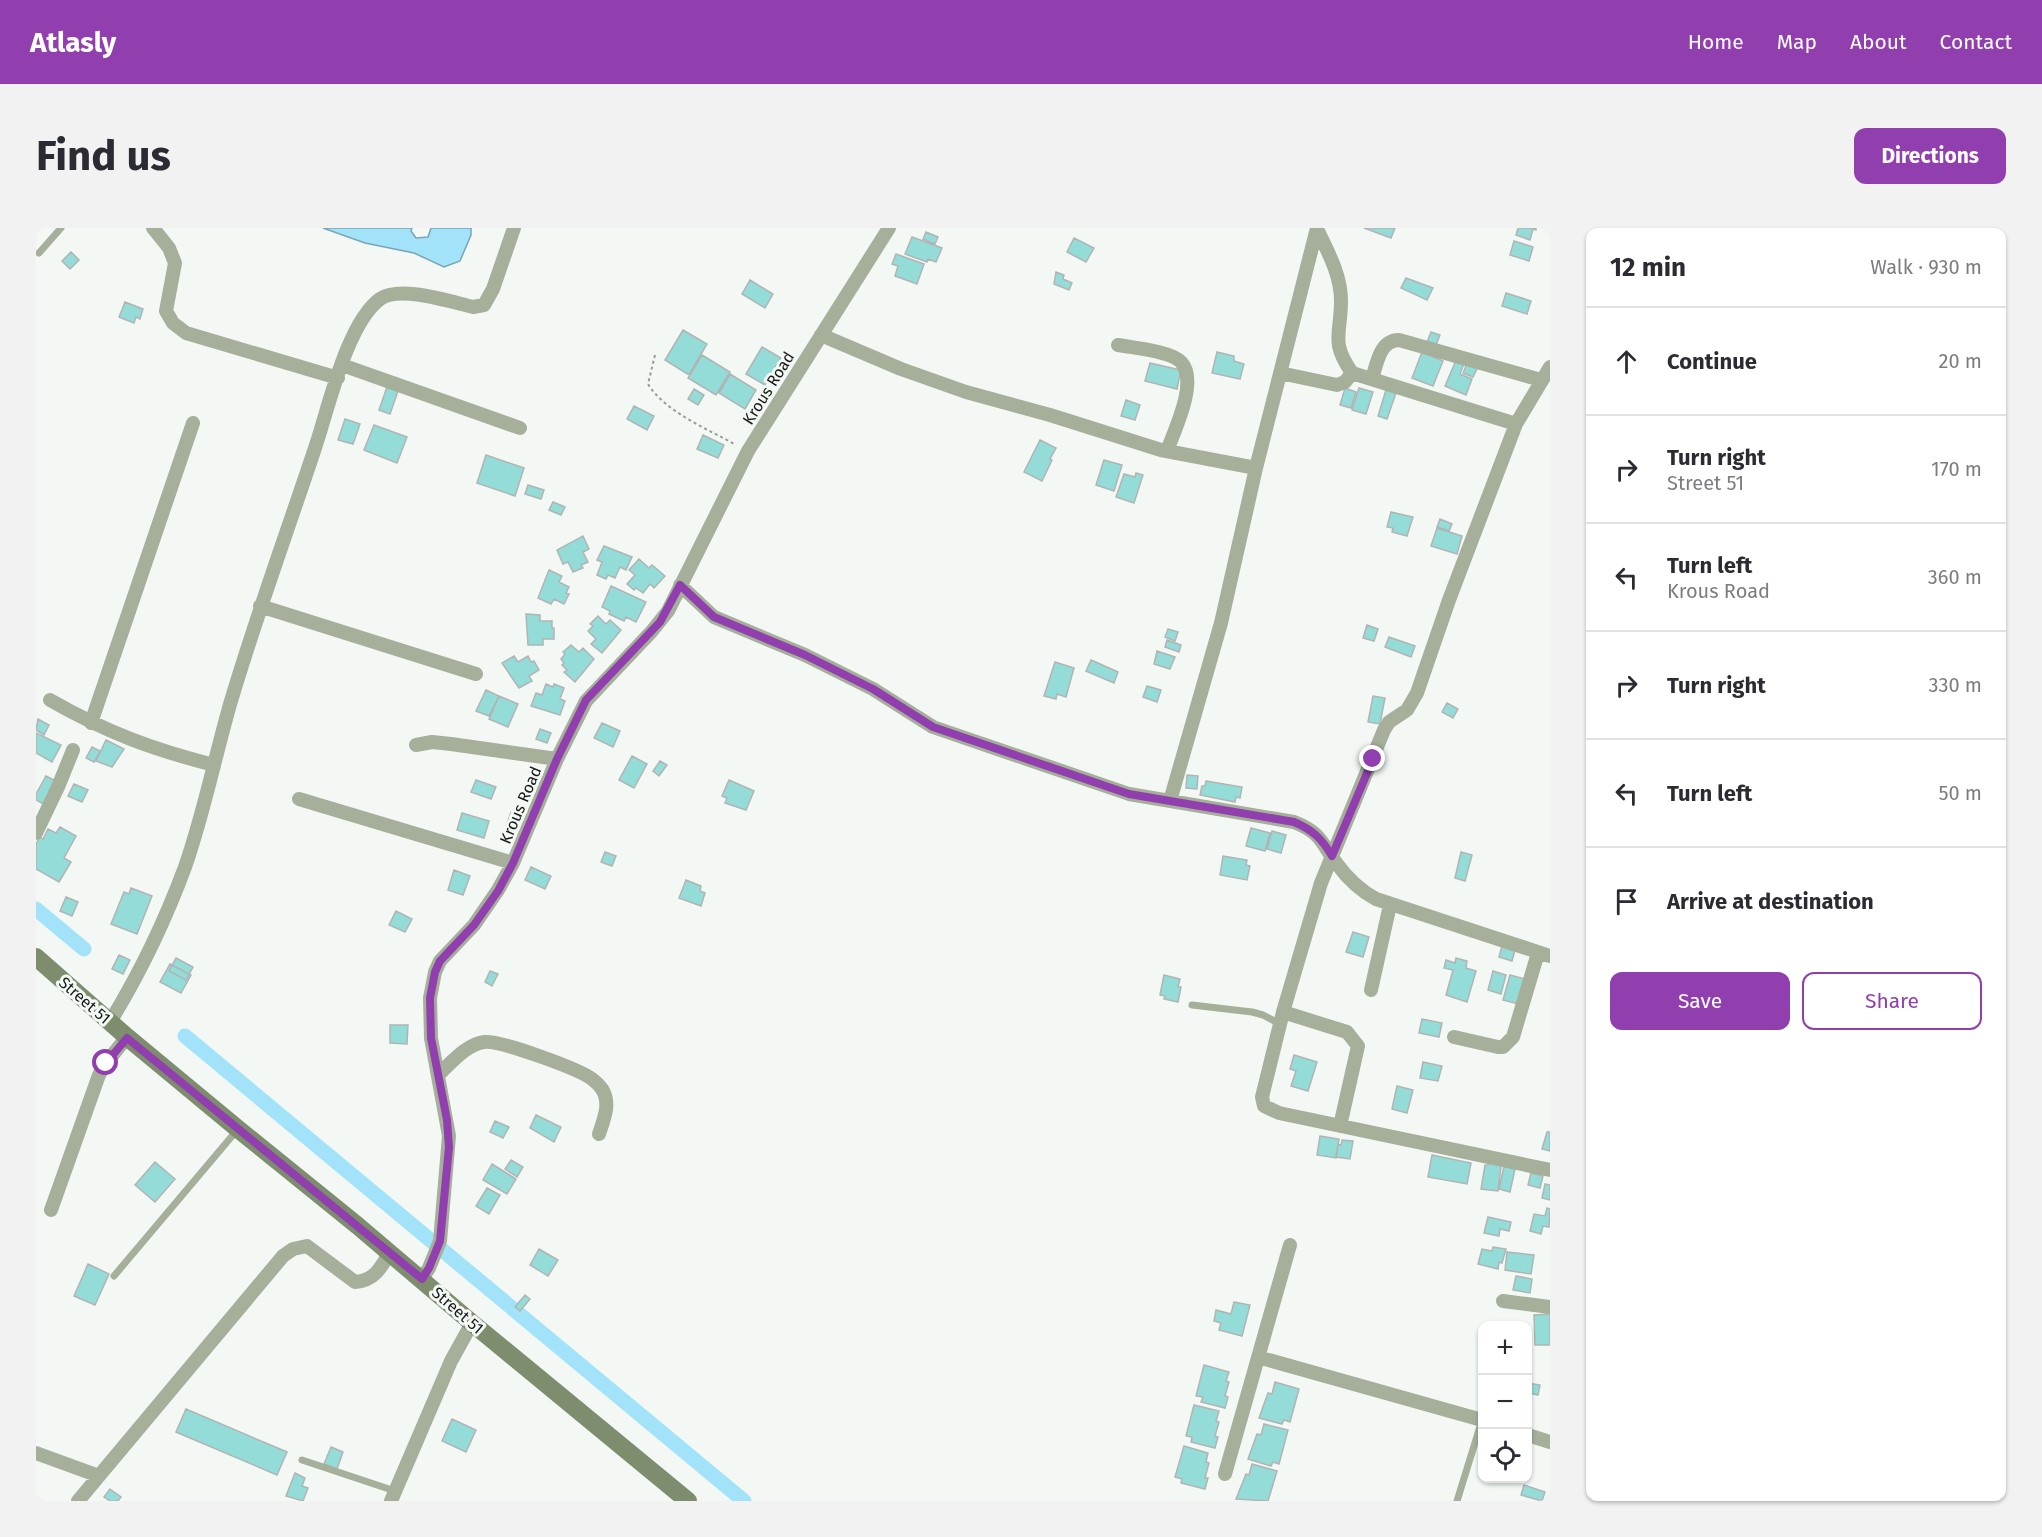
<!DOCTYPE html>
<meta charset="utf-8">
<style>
:root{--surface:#fff;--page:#f2f2f3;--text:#2b2b33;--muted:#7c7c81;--line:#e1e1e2;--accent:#913fae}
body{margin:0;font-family:"Fira Sans",sans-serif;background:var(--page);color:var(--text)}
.controls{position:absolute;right:18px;bottom:18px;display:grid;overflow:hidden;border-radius:12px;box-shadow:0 2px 4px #0004}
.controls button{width:54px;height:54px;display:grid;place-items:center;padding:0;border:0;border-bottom:2px solid var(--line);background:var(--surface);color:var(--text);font:30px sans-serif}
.stop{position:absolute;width:18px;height:18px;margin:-14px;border:4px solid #913fae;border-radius:50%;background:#fff}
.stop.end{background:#913fae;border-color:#fff;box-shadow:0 2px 6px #0008}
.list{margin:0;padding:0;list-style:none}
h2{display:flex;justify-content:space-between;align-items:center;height:78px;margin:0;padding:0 24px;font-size:26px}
h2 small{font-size:20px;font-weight:400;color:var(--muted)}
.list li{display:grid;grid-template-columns:39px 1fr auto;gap:18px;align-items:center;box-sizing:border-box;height:108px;padding:0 24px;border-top:2px solid var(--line)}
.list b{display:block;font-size:22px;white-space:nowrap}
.list p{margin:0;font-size:20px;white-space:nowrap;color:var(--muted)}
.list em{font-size:20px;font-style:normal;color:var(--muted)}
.actions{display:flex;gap:12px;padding:18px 24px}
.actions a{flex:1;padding:14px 0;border:2px solid var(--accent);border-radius:12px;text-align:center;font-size:21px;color:var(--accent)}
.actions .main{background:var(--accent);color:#fff}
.icon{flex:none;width:33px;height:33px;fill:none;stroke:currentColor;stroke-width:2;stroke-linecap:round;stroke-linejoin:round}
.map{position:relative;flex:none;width:1514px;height:1273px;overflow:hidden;border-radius:12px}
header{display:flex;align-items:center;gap:36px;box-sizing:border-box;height:84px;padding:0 30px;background:var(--accent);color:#fff}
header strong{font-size:28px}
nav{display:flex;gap:33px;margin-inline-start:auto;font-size:21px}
.intro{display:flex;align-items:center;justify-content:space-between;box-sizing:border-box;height:144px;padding:0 36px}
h1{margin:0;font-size:42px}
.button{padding:15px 27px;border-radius:12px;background:var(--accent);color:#fff;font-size:21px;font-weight:700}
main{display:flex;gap:36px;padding:0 36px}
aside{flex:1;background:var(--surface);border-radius:12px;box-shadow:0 2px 4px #0004}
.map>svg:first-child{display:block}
.water{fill:#a3e3fa;stroke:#79a6b6;stroke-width:1.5}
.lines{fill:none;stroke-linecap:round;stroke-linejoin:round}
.canal{stroke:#a3e3fa;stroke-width:15}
.building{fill:#94dcd7;stroke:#b0b5b4;stroke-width:1.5}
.path{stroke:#989c9a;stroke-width:2;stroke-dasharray:3 3;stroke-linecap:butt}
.lane{stroke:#a5af9a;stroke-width:7}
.street{stroke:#a5af9a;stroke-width:14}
.secondary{stroke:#7e8d6e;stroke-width:18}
.route{stroke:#913fae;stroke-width:8}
.labels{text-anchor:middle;stroke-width:6;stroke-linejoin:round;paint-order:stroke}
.street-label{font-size:16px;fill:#171918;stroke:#f3f8f5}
</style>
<header>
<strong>Atlasly</strong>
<nav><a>Home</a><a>Map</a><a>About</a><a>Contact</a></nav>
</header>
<div class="intro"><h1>Find us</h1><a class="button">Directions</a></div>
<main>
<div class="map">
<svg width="1514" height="1273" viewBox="0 0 1514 1273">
<rect width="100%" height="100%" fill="#f3f8f5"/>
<path class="water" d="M287,0H376L375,3L380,10L392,9L395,0H435V7L424,33L408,39L378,25L329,15Z"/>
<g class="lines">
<path class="canal" d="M0,681L48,721
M149,808L708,1273"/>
</g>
<path class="building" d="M1328,0H1359L1355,10Z
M1482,0H1500V2L1497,1L1494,12L1480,7Z
M890,4L902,9L899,16L887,11Z
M876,9L906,20L900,34L892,31L891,34L869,26Z
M1038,10L1058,20L1050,34L1031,24Z
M1478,13L1497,19L1493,33L1474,27Z
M35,24L43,32L34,41L26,33Z
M860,26L888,36L881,56L859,48L862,38L856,36Z
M1020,44L1028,47L1027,51L1036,55L1033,62L1018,56Z
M1370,50L1397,60L1391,72L1365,60Z
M714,52L737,66L729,80L706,66Z
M1470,65L1495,73L1491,86L1466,78Z
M89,74L107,81L104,91L100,89L98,95L83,89Z
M647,102L671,116L653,147L629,132Z
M1395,104L1404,107L1400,117L1391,114Z
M726,119L745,130L729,157L710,146Z
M1181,124L1198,128V133L1208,136L1204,151L1176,145Z
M1386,124L1407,133L1397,158L1376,150Z
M666,127L694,144L680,167L652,150Z
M1421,130L1429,133L1424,146L1436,151L1430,167L1409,158Z
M1114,135L1145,142L1141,161L1109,153Z
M1431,135L1442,139L1437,149L1427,145Z
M694,146L720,162L709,181L683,165Z
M351,159L362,163L354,186L343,182Z
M1309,160L1320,164L1315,180L1304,177Z
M1323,160L1337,164L1330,186L1316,182Z
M658,161L668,167L662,177L652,171Z
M1350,162L1360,165L1351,191L1342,188Z
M1090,172L1104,177L1099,192L1085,188Z
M598,178L618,188L611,202L591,191Z
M309,191L324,196L317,216L302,212Z
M338,197L371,209L361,235L328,222Z
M667,207L688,217L682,230L661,221Z
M1004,212L1020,220L1014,231L1016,232L1006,253L988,244Z
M450,227L488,240L479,268L441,255Z
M1068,232L1086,237L1078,263L1060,257Z
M1100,245L1107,247L1098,275L1080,269L1088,246L1099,249Z
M492,257L508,262L505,271L489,266Z
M517,274L529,279L525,287L513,282Z
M1355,284L1377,289L1371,308L1356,304L1357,300L1351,299Z
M1404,291L1416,296L1413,303L1401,299Z
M1401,300L1426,308L1421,326L1395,318Z
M547,308L553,321L547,324L552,334L545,337L547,340L537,344L532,334L527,336L521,322Z
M568,318L596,329L590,342L584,339L579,350L572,347L570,351L561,347L566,334L561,332Z
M603,331L613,340L616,337L629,348L618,360L614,356L607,365L600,360L598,362L591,356L599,347L593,342Z
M513,342L526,348L523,354L533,359L530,365L533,366L528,376L518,371L515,376L502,370Z
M575,358L610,374L600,394L590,389L588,393L573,386L574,383L566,379Z
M490,386L504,387V393H516V400H518V411H507V417H492Z
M562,388L570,396L574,392L585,402L566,425L555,416L560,411L552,403L557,398L554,396Z
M1331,397L1342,401L1338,413L1327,410Z
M1132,401L1142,404L1139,413L1129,409Z
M1353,409L1379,418L1375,429L1349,419Z
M1131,412L1145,417L1143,424L1129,419Z
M535,417L543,424L547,420L558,431L539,454L528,444L531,442L526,437L528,435L525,431L529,426L527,424Z
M1121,423L1139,429L1134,441L1118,436Z
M478,428L482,434L492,428L495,434L498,433L503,442L493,448L496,453L483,460L466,435Z
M1055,432L1082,444L1078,455L1050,443Z
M1019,434L1038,440L1030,469L1021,466L1020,471L1008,468Z
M510,456L517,459L518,456L528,460L524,471L529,473L524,487L495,478L500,465L506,467Z
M1111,458L1125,462L1121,474L1107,469Z
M450,462L463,468L453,488L440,483Z
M463,468L482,476L472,499L453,491Z
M1337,468L1349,470L1344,496L1332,494Z
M1411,475L1422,481L1417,490L1406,484Z
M2,491L13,497L8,507L0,502Z
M566,495L584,503L577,519L558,510Z
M504,501L515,505L511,515L500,511Z
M0,505L25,517L16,534L0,525Z
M70,512L88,521L76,539L60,533Z
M56,519L64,523L58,534L50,530Z
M596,528L611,536L598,560L583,552Z
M624,533L631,537L623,548L617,543Z
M1151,547L1162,548L1161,561L1150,560Z
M10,548L20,553L7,576L0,572V566Z
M440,552L460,559L455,571L435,564Z
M693,552L718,563L710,582L689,575L691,570L686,568Z
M1170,553L1206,559L1204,570L1200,569L1199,574L1164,567L1166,558H1169Z
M38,556L52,562L46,574L32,568Z
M475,584L482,586L478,600L470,598Z
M426,585L453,593L448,610L421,602Z
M24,599L40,608L28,630L35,634L23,654L0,641V616L4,609L7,611L12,601L20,605Z
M1215,600L1234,605L1229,623L1210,618Z
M1236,603L1250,607L1245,625L1231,621Z
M569,624L580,628L576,638L565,634Z
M1425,624L1436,627L1429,653L1419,650Z
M1187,628L1211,632L1210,637L1214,638L1211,652L1184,647Z
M495,639L515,648L509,661L489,652Z
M418,642L434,648L427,667L412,662Z
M650,652L665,658L664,663L669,665L665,678L643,670Z
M95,660L116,668L101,706L75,696L88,664L93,666Z
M30,669L42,674L36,688L24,683Z
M360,683L376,691L369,704L353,697Z
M1317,704L1333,709L1327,729L1310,724Z
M1466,718L1479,722L1476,733L1463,729Z
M83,727L94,732L87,746L76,741Z
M140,730L157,739L150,752L133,743Z
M1420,730L1431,733L1430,740L1440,743L1431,774L1410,767L1417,742L1408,740L1410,732L1419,735Z
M134,736L155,747L145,765L124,754Z
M454,743L462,746L456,758L449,754Z
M1457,743L1470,747L1465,766L1452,762Z
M1128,747L1144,751L1142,759H1145L1142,774L1128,771L1129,768L1124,767Z
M1474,747L1493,752L1487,777L1467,772Z
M1386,791L1406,795L1403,809L1383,805Z
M354,797H372L371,816L354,815Z
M1258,827L1281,834L1272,863L1255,858L1260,843L1254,841Z
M1387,834L1406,838L1402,853L1384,850Z
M1361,858L1377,862L1371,885L1356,881Z
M500,887L525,899L518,914L494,900Z
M459,893L473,899L467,910L454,904Z
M1511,904H1514V923L1506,921Z
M1284,908L1303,911L1300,930L1281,927Z
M1306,912L1317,913L1314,931L1300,929L1302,916L1305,917Z
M1396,927L1435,935L1431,956L1392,949Z
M1454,928L1466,930L1462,963L1445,961L1449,937H1452Z
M475,932L487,939L481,949L469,941Z
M119,934L139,951L119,974L99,957Z
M456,936L480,951L471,966L447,952Z
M1468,938L1479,941L1474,964L1463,961Z
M1495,945L1507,948L1504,960L1492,957Z
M1509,956L1514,957V972L1506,970Z
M451,960L464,967L453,986L440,978Z
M1511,980L1514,981L1513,999L1507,998L1505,1006L1494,1003L1498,986L1509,988Z
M1452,989L1475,994L1473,1003L1464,1001L1463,1008L1448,1005Z
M1457,1019L1470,1021L1466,1035L1463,1034L1462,1041L1442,1036L1446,1021L1456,1023Z
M503,1021L522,1032L512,1048L494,1037Z
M1471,1024L1498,1027L1495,1046L1469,1042Z
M52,1036L73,1046L59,1077L38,1068Z
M1480,1048L1496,1051L1494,1065L1477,1062Z
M489,1067L494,1071L484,1083L479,1079Z
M1198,1074L1214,1077L1206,1108L1183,1102L1185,1095L1178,1093L1180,1082L1195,1086Z
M1514,1086V1117H1499L1498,1087Z
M1168,1137L1193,1144L1190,1153L1193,1154L1189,1168L1192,1169L1189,1180L1165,1174L1167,1169L1160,1168Z
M1239,1154L1263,1161L1254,1194L1248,1192L1246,1196L1223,1190L1232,1165L1236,1166Z
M1492,1155L1504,1157L1502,1167L1492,1165Z
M1158,1177L1183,1183L1180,1193L1183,1194L1179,1208L1182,1209L1179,1220L1155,1214L1156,1209L1150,1208Z
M150,1181L251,1224L241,1247L140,1204Z
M416,1191L440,1202L430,1224L406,1213Z
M1228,1196L1252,1202L1243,1236L1237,1234L1235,1238L1212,1231L1221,1206L1225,1207Z
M1148,1218L1172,1225L1170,1234L1173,1235L1169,1250H1172L1169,1261L1145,1255L1146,1251L1139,1249Z
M295,1219L307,1224L301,1241L288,1236Z
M1216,1236L1241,1243L1232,1273L1200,1271L1210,1246L1213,1247Z
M259,1245L269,1250L266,1258L272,1260L267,1273L250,1268Z
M1488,1257L1509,1264L1506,1273L1485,1267Z
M74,1261L85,1269L82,1273H74L68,1269Z"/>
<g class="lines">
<path class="path" d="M619,127L612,156C629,184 672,201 700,217"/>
<path class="lane" d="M3,25L25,0
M1156,777L1216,784L1227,787L1244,796
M78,1048L202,901
M266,1232L359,1263
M1421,1273L1446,1192"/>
<path class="street" d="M117,0L133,20L139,35L130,83L137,95L150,105L302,150
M1281,1C1292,24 1305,47 1305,73C1305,107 1294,113 1316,145
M785,107L865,141L930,164L1014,187L1125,222L1220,240
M1082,117C1098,120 1135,123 1145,134C1163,153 1138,203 1131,223
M306,137L484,200
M1514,139L1480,196L1413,372L1381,465L1371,482L1353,494L1348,502L1285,655L1247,784L1226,869L1228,878L1243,885L1514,942
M1244,145L1301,157L1309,154L1316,145L1480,196
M1336,151C1341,135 1344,112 1363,112L1505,152
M644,357L678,389L769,427L837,461L897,499L1093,566L1258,594C1286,605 1285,615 1301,636C1312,651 1325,663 1340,671L1514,728
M224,378L440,446
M14,472C70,504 115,521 178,537
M55,495L157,195
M380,517L396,514L415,516L521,531
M263,571L477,635
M1134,573L1185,395L1220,240L1281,0
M0,605L22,559L37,522
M1335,762L1354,677
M1247,784L1311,804L1322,818L1304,898
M74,794C104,745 129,693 149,639C168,585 179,528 195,473C220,389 250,307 278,223C292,183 310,96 344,71C364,57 415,74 437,79L448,77L457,61L478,0
M1418,809L1462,819H1467L1477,809L1502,725
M403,846C415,835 431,816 448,814C464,812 543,841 556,851C560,854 564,858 566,861C575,875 568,891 563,906
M15,982L63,847L70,835L91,809
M386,1051L393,1040L404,1013L413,908L395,810L394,770L399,744L404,733L438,697L462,662L477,635L521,531L550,473L616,403L632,383L712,223L853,0
M1467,1073L1514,1079
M1222,1129L1446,1192
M1492,1207L1514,1214
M0,1225L63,1248
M1189,1246L1254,1017
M42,1273L247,1028L257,1021L271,1018L319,1054C338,1053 345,1040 354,1024
M355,1273L415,1133L436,1095"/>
<path class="secondary" d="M0,729L91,809L202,901L322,998L436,1095L652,1273"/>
</g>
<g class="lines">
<path class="route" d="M70,835L91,810L386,1051L393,1040L404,1013L413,919L411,892L395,810L394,770L399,744L404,733L438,697L462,663L477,635L521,531L550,472L624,394L644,357L678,389L769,427L837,461L897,499L1093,566L1258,594C1277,602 1286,611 1296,628L1337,531"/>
</g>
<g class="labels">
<g class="street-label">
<text transform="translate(732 160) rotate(-58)" y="6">Krous Road</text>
<text transform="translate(484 577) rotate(-67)" y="6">Krous Road</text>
<text transform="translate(49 772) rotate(41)" y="6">Street 51</text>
<text transform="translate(422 1082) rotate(41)" y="6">Street 51</text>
</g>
</g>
</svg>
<div class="controls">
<button>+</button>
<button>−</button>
<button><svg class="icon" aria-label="locate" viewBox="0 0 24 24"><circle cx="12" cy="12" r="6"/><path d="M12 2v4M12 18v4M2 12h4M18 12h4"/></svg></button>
</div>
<div class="stop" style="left:70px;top:835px"></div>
<div class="stop end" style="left:1337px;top:531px"></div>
</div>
<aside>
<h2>12 min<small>Walk · 930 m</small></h2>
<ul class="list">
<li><svg class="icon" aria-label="ahead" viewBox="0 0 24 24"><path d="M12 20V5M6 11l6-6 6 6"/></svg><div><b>Continue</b></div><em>20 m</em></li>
<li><svg class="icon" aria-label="right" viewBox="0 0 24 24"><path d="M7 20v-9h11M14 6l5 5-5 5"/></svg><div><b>Turn right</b><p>Street 51</p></div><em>170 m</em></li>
<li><svg class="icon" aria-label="left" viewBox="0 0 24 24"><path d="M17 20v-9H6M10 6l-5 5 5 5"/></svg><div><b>Turn left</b><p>Krous Road</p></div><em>360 m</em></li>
<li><svg class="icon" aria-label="right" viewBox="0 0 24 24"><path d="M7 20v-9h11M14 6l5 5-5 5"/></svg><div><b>Turn right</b></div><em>330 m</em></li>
<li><svg class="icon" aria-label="left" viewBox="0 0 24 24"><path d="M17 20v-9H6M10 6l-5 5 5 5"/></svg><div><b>Turn left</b></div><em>50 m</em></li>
<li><svg class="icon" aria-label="arrive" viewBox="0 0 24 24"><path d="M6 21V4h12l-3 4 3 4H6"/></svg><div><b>Arrive at destination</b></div></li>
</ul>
<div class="actions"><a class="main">Save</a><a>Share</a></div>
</aside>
</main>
